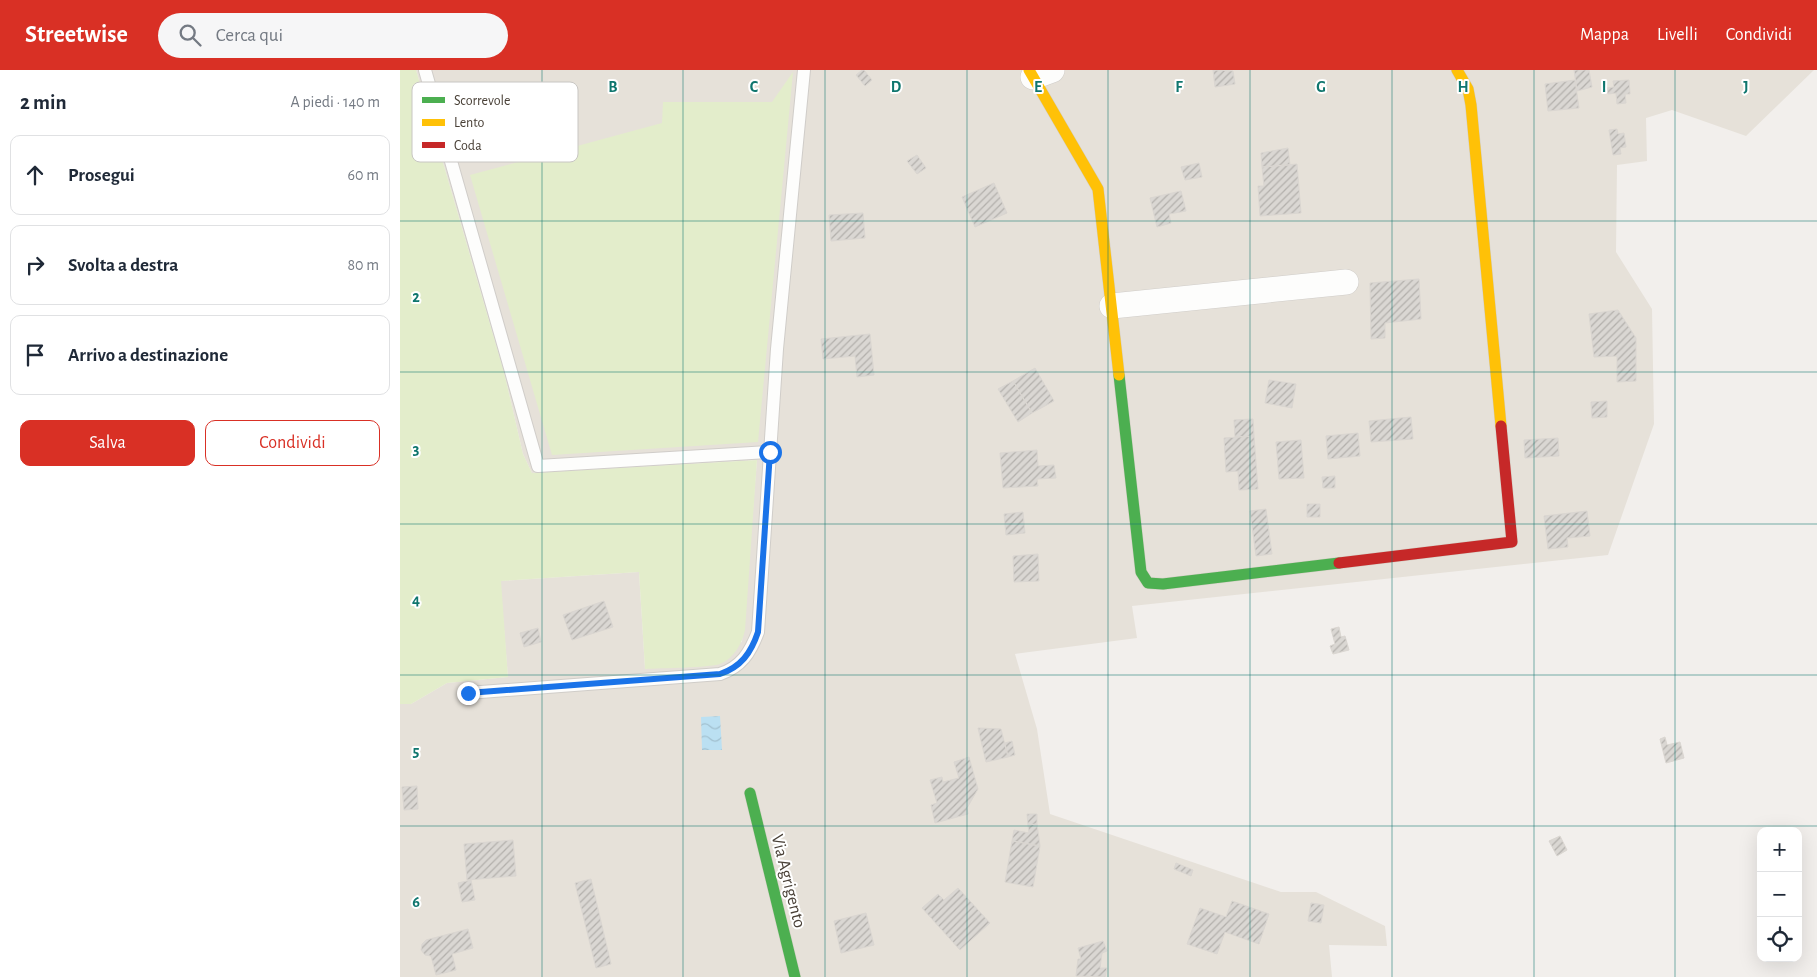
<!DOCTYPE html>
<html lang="it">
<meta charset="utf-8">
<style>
:root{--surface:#fff;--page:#f6f6f7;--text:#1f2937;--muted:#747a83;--line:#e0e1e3;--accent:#d93025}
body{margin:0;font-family:"Alegreya Sans",sans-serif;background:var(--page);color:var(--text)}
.controls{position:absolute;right:15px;bottom:15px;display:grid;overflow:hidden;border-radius:10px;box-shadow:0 5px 20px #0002}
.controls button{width:45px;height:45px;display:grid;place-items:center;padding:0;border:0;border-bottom:1px solid var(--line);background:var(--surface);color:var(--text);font:25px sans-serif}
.stop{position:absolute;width:15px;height:15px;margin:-11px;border:4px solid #1a73e8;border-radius:50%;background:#fff}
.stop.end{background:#1a73e8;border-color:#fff;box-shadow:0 1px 5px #0008}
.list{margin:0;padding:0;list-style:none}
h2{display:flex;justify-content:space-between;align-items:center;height:65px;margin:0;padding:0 20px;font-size:21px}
h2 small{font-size:16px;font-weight:400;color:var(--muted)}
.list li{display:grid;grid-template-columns:32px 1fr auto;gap:15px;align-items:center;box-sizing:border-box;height:80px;margin:0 10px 10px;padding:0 10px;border:1px solid var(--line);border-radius:10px}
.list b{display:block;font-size:19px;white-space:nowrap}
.list em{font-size:16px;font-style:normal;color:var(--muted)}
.actions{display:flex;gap:10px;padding:15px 20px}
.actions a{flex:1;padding:11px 0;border:1px solid var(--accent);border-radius:10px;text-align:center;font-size:18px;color:var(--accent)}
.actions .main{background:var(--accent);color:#fff}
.icon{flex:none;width:28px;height:28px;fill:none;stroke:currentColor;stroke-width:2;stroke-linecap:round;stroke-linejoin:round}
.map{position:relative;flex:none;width:1417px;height:907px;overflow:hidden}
header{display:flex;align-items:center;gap:30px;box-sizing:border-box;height:70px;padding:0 25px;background:var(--accent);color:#fff}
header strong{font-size:24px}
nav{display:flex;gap:28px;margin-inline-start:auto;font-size:18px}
.search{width:350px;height:45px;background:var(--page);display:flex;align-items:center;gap:12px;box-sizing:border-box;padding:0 18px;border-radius:28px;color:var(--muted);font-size:19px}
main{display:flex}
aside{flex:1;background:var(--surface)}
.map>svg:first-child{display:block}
.residential{fill:#e6e1d9}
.green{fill:#e3edcb}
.water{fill:url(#water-waves)}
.building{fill:url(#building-hatch);stroke:#dad6d1}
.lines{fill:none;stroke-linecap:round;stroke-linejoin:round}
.lane-casing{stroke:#d0cdc9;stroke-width:14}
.street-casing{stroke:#d0cdc9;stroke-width:26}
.fast-casing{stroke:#d3cec4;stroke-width:12}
.slow-casing{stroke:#d3cec4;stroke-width:12}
.jam-casing{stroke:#d3cec4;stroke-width:12}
.lane{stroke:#fdfdfc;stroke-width:12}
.street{stroke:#fdfdfc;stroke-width:25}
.fast{stroke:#4caf50;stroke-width:11}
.slow{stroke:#ffc107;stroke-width:11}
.jam{stroke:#c62828;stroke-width:11}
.route{stroke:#1a73e8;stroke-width:6}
.grid{fill:none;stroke:#0f766e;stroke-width:1;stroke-opacity:0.55}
.labels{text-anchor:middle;stroke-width:4;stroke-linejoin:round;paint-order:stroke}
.street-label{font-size:18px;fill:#494037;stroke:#fff}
.key{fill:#fff;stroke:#c8c6c3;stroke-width:1}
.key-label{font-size:14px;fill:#494037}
.grid-label{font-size:16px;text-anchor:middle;font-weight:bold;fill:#0f766e;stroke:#fff;stroke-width:4;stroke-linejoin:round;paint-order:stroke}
</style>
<header>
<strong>Streetwise</strong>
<div class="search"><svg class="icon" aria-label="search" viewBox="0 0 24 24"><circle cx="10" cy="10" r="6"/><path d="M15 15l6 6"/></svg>Cerca qui</div>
<nav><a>Mappa</a><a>Livelli</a><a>Condividi</a></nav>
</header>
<main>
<aside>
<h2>2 min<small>A piedi · 140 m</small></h2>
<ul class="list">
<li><svg class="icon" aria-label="ahead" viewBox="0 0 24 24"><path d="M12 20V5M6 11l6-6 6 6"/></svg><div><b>Prosegui</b></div><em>60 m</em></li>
<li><svg class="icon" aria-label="right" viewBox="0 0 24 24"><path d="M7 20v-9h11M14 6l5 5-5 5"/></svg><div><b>Svolta a destra</b></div><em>80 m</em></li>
<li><svg class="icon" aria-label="arrive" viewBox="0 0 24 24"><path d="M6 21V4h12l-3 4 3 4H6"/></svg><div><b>Arrivo a destinazione</b></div></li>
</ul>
<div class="actions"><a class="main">Salva</a><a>Condividi</a></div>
</aside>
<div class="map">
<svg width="1417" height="907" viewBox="0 0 1417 907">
<defs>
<pattern id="water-waves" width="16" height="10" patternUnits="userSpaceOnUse" patternTransform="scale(1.25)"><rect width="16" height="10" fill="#bbe0f2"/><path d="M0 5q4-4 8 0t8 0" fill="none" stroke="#a2c1d0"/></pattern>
<pattern id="building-hatch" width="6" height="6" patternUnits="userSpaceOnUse" patternTransform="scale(1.25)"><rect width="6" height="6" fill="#dad7d3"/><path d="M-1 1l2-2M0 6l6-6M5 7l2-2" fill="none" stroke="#b3b0ac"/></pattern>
</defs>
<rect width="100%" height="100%" fill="#f2efec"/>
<path class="residential" d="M16,0H1414L1346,66L1272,40L1246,48L1247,91L1217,95L1216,182L1252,239L1254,354L1208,485L732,536L737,568L615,584L637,659L650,744L881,822H916L985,856L987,876L929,875L932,907H0V634H11L47,613L108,607L100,511L239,502L245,599L342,572L357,390L132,403L123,384L104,302Z"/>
<path class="green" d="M0,0H16L104,302L123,384L132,403L357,390L345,560C342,574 334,588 320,594C308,598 261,598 245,599L239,502L101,511L108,607L47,613L11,634H0Z
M393,2L358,372L152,385L70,105L262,53L263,32H372Z"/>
<path class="water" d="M320,646L322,680H302L301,647Z"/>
<path class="building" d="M462,0H464L472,10L465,16L456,5Z
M813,0L833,1L835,14L815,17Z
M1174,0H1189L1192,17L1177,21Z
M1175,10L1179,38L1148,41L1145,14Z
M1229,10L1230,24H1225L1226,33L1217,34L1216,23L1208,24L1207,18L1214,17L1213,11Z
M1217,59L1218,64L1224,63L1226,77L1220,78L1221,84L1213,85L1209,60Z
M888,78L890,95L862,97L861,83Z
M517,85L526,98L517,104L507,91Z
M799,93L802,107L785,110L781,97Z
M897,94L901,143L860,146L858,116H864L862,97Z
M594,113L607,143L575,157L562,127Z
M781,121L786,141L769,144L771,153L757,157L750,128Z
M463,143L465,168L431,171L429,145Z
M1019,209L1021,249L985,253V268L971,269L970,213Z
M1218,240L1236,268V311L1217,312V286L1194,287L1189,244Z
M470,264L474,305L457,307L455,286L423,289L421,269Z
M635,298L654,331L632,343L613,311Z
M869,310L896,314L892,338L865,333Z
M613,311L632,343L618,352L598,319Z
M1207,331V347L1192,348L1191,332Z
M1011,347L1013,369L971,372L969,351Z
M853,349L854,366L835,367L834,350Z
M958,363L960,386L928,389L926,366Z
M854,366L858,419L839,420L838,401L826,402L824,368Z
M1158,368L1159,386L1125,388L1124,370Z
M901,370L904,408L879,409L876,372Z
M637,380L638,396L654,395L656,408L637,409L638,416L603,418L600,383Z
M935,406V418H923L922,407Z
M907,434H920V447H907Z
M866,439L872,484L856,486L850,441Z
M1187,441L1190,466L1167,468L1168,477L1148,479L1144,446Z
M623,442L625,463L606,465L604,444Z
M638,484L639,511L614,512L613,486Z
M204,531L213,557L172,570L163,545Z
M939,557L941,567L945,566L949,580L933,584L930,576L935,574L931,559Z
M138,558L141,572L124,577L120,563Z
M578,658L601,659L608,687L586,692Z
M1265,667L1267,675L1280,672L1284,688L1266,693L1260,669Z
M612,671L615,685L608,687L605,673Z
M569,687L578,719L567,738L568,744L535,753L531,735L537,733L530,710L542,707L543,712L559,708L554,692Z
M17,716L18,739L4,740L2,717Z
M627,744H637V754L628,755Z
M637,754L640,776L612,771L614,760L629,763L628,755Z
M1160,766L1167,780L1157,786L1149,771Z
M113,770L116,806L67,810L64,774Z
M612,771L640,776L633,817L605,812Z
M776,793L793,800L791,806L774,799Z
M191,809L211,894L196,898L175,813Z
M71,810L75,830L62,832L58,813Z
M558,818L590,853L560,880L522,838L538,824L544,830Z
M832,831L869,844L859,874L825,862L817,884L787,874L800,838L826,847Z
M911,833L924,835L921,853L908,851Z
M466,843L474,875L441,883L434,851Z
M68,859L73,878L52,884L56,900L36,905L31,886L25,885L21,880L22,874L26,870Z
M703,871L707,881L702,883L700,898H707L705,907L676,906L678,889H681L678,878Z"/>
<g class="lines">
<g class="lane-casing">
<path id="lane" d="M25,0L138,396L370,382
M68,623L320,604C341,597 350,583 358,562L377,279L404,0"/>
</g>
<g class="street-casing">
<path id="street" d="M633,7L652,0
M712,236L946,212"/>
</g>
<g class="fast-casing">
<path id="fast" d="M719,305L741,502L748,513L763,514L939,493
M350,723L395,907"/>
</g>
<g class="slow-casing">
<path id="slow" d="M629,0L698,119L719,305
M1057,0L1068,19L1071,35L1101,356"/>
</g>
<g class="jam-casing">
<path id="jam" d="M939,493L1112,472L1101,356"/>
</g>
<use href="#lane" class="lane"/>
<use href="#street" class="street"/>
<use href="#fast" class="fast"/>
<use href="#slow" class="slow"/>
<use href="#jam" class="jam"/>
</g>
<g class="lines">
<path class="route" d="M68,623L320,604C341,597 351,583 358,562L370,382"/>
</g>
<path class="grid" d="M142,0V907M283,0V907M425,0V907M567,0V907M708,0V907M850,0V907M992,0V907M1134,0V907M1275,0V907M0,151H1417M0,302H1417M0,454H1417M0,605H1417M0,756H1417"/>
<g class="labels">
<g class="street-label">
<text transform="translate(389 811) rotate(76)" y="6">Via Agrigento</text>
</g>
</g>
<rect x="12" y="12" width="166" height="80" rx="8" class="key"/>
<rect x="22" y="27" width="23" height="6" fill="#4caf50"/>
<rect x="22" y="49" width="23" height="7" fill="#ffc107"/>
<rect x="22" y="72" width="23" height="6" fill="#c62828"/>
<g class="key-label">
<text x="54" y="35">Scorrevole</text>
<text x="54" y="57">Lento</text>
<text x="54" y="80">Coda</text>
</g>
<g class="grid-label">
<text x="213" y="22">B</text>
<text x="354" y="22">C</text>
<text x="496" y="22">D</text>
<text x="638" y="22">E</text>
<text x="779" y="22">F</text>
<text x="921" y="22">G</text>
<text x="1063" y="22">H</text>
<text x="1204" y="22">I</text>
<text x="1346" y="22">J</text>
<text x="16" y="232">2</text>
<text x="16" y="384">3</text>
<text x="16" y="535">4</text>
<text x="16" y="686">5</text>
<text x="16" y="837">6</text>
</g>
</svg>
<div class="controls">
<button>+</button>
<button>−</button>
<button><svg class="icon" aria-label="locate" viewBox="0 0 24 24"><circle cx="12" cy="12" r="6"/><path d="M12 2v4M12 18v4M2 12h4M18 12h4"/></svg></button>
</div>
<div class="stop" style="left:370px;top:382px"></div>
<div class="stop end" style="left:68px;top:623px"></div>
</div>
</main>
